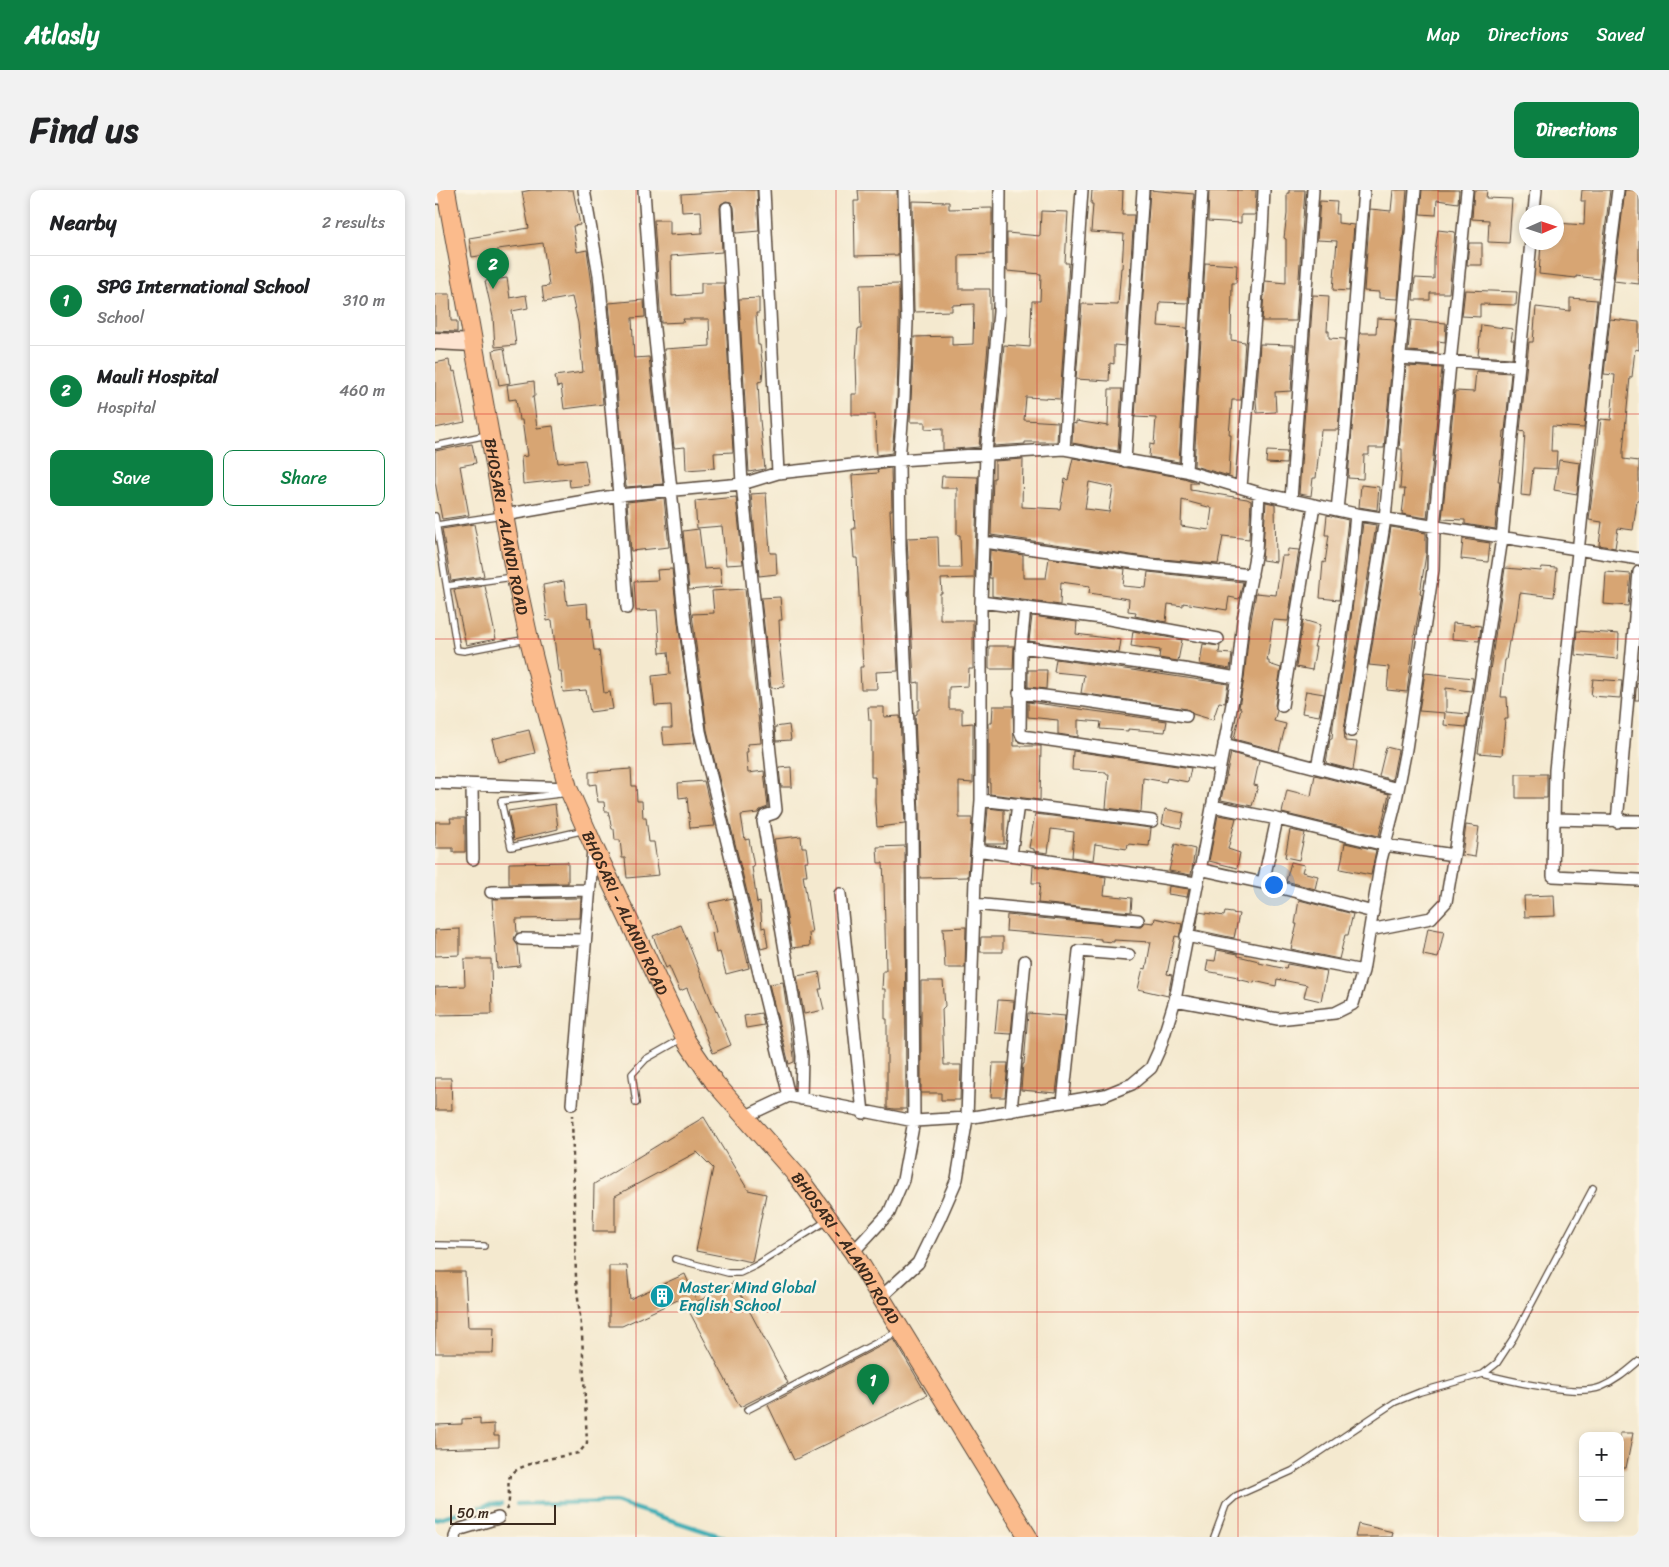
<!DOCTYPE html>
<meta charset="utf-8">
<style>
:root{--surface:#fff;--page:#f2f2f2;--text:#202124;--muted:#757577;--line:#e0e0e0;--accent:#0b8043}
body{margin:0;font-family:Sriracha,sans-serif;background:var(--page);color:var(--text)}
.controls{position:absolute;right:15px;bottom:15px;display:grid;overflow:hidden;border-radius:10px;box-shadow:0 2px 8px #0003}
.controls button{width:45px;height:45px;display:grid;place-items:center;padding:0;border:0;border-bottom:1px solid var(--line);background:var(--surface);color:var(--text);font:25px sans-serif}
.compass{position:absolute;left:1084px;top:15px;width:45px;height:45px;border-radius:50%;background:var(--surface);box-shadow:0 2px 8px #0003;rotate:87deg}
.scale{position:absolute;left:15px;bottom:12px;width:106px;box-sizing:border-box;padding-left:5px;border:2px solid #3b2a1e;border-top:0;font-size:14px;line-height:18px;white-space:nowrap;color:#3b2a1e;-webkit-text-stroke:4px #fcf5e5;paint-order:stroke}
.you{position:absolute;left:838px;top:694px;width:18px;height:18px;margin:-12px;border:4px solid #fff;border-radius:50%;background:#1a73e8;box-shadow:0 0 0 8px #1a73e833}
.badge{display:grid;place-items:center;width:32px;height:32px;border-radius:50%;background:var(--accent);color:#fff;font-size:16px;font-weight:700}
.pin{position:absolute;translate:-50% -41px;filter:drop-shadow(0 1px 2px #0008)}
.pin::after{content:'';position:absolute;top:26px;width:18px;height:15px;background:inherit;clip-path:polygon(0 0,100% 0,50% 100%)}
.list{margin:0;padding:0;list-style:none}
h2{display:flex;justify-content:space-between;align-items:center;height:65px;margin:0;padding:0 20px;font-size:21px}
h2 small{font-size:16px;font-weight:400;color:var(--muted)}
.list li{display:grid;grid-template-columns:32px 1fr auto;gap:15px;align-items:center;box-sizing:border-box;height:90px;padding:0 20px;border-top:1px solid var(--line)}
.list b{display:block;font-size:19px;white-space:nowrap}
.list p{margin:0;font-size:16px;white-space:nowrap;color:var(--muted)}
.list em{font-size:16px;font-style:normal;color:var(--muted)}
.actions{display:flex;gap:10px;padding:15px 20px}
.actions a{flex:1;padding:11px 0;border:1px solid var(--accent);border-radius:10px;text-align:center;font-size:18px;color:var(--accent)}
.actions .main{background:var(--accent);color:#fff}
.map{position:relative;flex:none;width:1204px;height:1347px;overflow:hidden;border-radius:10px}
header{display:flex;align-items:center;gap:30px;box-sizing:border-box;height:70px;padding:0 25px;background:var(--accent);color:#fff}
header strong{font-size:24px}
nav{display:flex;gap:28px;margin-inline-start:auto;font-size:18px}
.intro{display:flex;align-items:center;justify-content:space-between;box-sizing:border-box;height:120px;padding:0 30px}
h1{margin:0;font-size:35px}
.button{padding:12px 22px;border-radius:10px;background:var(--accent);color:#fff;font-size:18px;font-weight:700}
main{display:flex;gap:30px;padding:0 30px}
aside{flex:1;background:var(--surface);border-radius:10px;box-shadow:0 2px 8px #0003}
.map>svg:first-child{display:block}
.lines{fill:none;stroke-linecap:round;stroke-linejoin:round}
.stream{stroke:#39abb3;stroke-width:4.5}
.building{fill:#d7a573;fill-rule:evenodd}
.lane-casing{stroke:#574739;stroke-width:8}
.street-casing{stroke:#574739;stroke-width:14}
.secondary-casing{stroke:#574739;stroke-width:19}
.primary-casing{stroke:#574739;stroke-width:20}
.path{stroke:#574739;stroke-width:2.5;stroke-dasharray:4 4;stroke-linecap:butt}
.lane{stroke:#fff;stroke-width:5.5}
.street{stroke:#fff;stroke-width:11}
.secondary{stroke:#fde4d1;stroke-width:16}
.primary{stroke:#fbbb8c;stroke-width:18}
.grid{fill:none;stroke:#d62828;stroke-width:1;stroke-opacity:0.55}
.labels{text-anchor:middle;stroke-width:5;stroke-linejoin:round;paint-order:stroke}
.street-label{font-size:16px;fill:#3b2a1e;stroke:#fcf5e5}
.culture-label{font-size:16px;fill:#0d838f;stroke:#fcf5e5;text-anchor:start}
</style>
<header>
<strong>Atlasly</strong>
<nav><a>Map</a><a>Directions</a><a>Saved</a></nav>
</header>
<div class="intro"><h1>Find us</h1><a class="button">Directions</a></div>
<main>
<aside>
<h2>Nearby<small>2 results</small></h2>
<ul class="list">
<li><span class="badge">1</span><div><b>SPG International School</b><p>School</p></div><em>310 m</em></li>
<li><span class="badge">2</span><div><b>Mauli Hospital</b><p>Hospital</p></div><em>460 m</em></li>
</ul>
<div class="actions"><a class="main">Save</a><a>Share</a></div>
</aside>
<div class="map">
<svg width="1204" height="1347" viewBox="0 0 1204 1347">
<rect width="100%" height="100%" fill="#fcf5e5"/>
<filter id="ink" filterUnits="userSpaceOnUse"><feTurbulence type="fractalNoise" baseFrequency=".02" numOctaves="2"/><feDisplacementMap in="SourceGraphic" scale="10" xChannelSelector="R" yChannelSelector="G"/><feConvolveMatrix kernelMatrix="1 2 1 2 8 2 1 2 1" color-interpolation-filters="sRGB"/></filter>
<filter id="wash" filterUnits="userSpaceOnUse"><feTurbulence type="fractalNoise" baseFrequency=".0096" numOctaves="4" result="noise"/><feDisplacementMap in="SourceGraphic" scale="20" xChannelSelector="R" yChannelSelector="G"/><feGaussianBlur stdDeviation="1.12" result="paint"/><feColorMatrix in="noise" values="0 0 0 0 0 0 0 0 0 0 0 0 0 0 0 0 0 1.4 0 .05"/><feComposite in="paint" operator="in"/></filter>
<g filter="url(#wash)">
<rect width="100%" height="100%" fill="#f4e9cf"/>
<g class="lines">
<path class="stream" d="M82,1314L180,1312L288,1347
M0,1329L56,1314H66"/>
</g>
<g id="blocks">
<path class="building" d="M96,0H138L145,35L138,36L142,62L152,60L157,94L168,214L129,219L126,196L122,197L120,186L148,182L143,133L137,107L109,112L107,97L114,96L108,53L63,59V63L37,67L34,48L94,38L87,2Z
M293,0H322L324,41L301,43L299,17L296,12L291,11L286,14L285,18L287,62L236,66L237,106L266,104V93H289L298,262L279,263L280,278L251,280L250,257L239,258L229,159L275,156L274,129H248L249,132L226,133L219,30H235V45L267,43L266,21L247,22L246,4L293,1Z
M423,0H462L463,65L420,66L419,11H424Z
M657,0H688L687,25H699L690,156L679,155V174L675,173L674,191L641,189L647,114L683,115L686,78H687L689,44L656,42L658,14H656Z
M715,0L759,4L753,113L725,112L723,136L752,138L744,272L714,267L715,254L719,255L721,228L700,227Z
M774,0H821L820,25H806V33L773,31Z
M854,0H870L861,131H827L830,91L851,93V49L849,48L852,24V3H854Z
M958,0H972L963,109L944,108V102L929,101L935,19L956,21Z
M987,0H1024L1023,13L1002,10L1001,25L985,24Z
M1039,0H1052L1051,8L1077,9L1074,53L1053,52L1054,30L1037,29Z
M1147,0H1175L1164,89L1141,86V88L1104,84L1106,52H1122V33L1149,35L1150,11H1146Z
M1190,0H1204V94L1179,91Z
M477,11L514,12V19L557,18V64L524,65V99H555V133L544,257L508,260V238L490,239V232H475L479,147L517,146V155L538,154L539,114L517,115V121L479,122Z
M885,11L902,12L901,24H903V33L919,35L914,101L898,100L902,51L882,50Z
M606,21L633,22L630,73H634L625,209L591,207L589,230L623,232L622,252H590V254L559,256L569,155L595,157L597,111H605L606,84L572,81V43L605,46Z
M1003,40L1020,42L1014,103H995V110H978L980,88L999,89V69Z
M1034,53H1047V75H1032Z
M770,73L802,75L801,93H797L796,150L810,152L806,210H797L794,245H796L794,286L759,276Z
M72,88L75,108L91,105L93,118L77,121L81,155L60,157L58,127L50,91Z
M464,94V132L462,208L457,263L442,265L440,225H417V204H422L421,171L423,139H426L425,95Z
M1030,100L1082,102L1081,115L1045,114V127L1027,126Z
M0,104H15L16,131H22V142L0,141Z
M878,105L894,106L892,141H894V148L910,149L903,240H886L881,288H878L876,306L864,304Z
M324,108V123H321L323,155H325L328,178L327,191L323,192L325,230L330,279L314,282L304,109Z
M1135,108L1162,110L1149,238L1117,236L1116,261H1122L1121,279L1098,278L1095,306L1086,305L1090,242L1085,241L1094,152H1098L1101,117L1135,121Z
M209,110L210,127L197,128L199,168L214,167L228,294L191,297L174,113Z
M942,128L961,129L949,258H934V265H929L928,289L913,288L925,143H941Z
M1175,129L1204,132V160L1200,159L1197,187H1195L1188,261V269L1204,271V310H1202L1198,340L1183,338L1180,358L1164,355L1167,332L1154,330L1166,229L1176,230L1180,185L1169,184Z
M976,130L1011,133L1010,152L1003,151V163L973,161Z
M1046,135L1078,139L1076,150H1079L1077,168L1043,166Z
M825,154L859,155L856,201L840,202L841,222L822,223L821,211Z
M69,158L75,193L64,195L58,160Z
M14,170L15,177H17L18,182L20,181L30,232L0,238V173Z
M971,176L1007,178L992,328L967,324L970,299H965L967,271V259H964Z
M1041,181L1076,183L1070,241H1069L1067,270H1066L1063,291H1065L1060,339L1030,334V330L1007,329L1020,201L1039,202Z
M99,191L100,206H98L102,238L118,236L123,273L150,270L154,295L135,297L134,289L88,294L86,267L92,266L87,230H84L81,209L74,210L72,195Z
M674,199H687L683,261L637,253L638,233L641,234V231L673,236Z
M37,254L41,273L25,276L34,325L7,329L0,292V261Z
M832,261L852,262L851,274L831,273Z
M638,268L749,288L763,293H755V300L812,309L816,311L814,349L788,346L783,374L717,368L556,345L558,288H560V271L588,269L587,317L625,319L630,289L633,290ZM654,292L678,297L674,322L650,319ZM747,310L777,318L774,340L746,336Z
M1124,270L1145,273L1142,304L1119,300Z
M456,278L457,320H455L463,481L441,482L442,499H426L425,477H428L422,368H419L417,339H420L417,285L443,283L442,280Z
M507,286L543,287L539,388L506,389L507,403H505V430H538V479H534L533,496L514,497V519H527V534L538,533V593L524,592V628H537L533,687L485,688L484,624L480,525L482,524V520H484V492L479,493L472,348L503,347L504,378H526L525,345H522V298H506Z
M926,295L944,297L942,320L924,317Z
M331,303L335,363H341L342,384L324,386L316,304Z
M301,307L308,374L291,375L287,336L262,338L260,311Z
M229,308L234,357L196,361L192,312Z
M831,312L840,314L841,372L827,370Z
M892,325L913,330L904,410L885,408L888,372L890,373L894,345H890Z
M928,333L941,335L909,540L910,551L922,552L918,580L891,573L895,549H897L898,535L913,452Z
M39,334L49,386L16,391L7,339Z
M956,337L991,343V364L985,404L987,405L979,447L972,502L952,500L954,477L934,475Z
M264,339L269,379L285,378L287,397L254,400L248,341Z
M1028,349L1055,353L1053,372L1026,369Z
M853,359L864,360L853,431L838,430L832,471H834V474L846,478L840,515L842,521L839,531L851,534L844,561L799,549L806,518L804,517L809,489L814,441L821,403L841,405L847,366H852Z
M555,360L588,365V388H611L614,368L690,379L688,396L711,398L713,382L808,392L804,409L794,407L792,420L748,413V416L733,414L731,432L700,426L701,422L693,421L694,409L654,403L655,396L626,392L625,415L557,406V388H554Z
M1107,377L1122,378L1119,407L1085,403L1081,432H1079L1076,451H1074L1071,470H1070L1066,507H1072L1073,529H1070L1067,565L1043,563L1070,378L1106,381Z
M237,379L243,433L260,553L229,555L227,538H237L236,515L220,516L217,486L235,484L233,462L225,463L222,420L201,421L199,391L223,390L222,380Z
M1171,382L1196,384L1193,416L1169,414Z
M129,391L132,415L152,413L153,429L155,428L159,460H164L169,503L175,502L178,519L155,522L151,500L128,502L126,481H123L117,430L112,431L108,395Z
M50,396L61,449L31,455L19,400Z
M310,399L326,553L312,554L313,562H311L313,583L329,581L333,617L325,620L323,623L306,625L310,650L314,649L319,677H317L322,713L325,712L327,738L330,737L333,757L326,759L272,540L257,424L279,423L277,401Z
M345,407L347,430H344L345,450L344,451L349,497L336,498L326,408Z
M597,426L642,432L641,444L686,450L684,463L594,451Z
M868,430L885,435L879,457H881L877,480L861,477Z
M1018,433L1046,436L1044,451L1017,449Z
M698,441L747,450L743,471L724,468L725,460L696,456Z
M1142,441L1184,444L1183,469L1140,465Z
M768,454L785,456L784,463L797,464L795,479L765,474Z
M554,456H579L578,479H554Z
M621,469L793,494L790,513L784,512L778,530L758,524L752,519L646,503L649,485L619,482Z
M593,480H612L611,499L593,497Z
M990,483L1038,488L1036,501L1011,498V522L1033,524L1031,537L1009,535L1010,523L984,521Z
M1158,489L1187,491L1185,508L1156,506Z
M1202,492L1204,493V510H1200Z
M871,501L889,504L884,526L867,523Z
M593,512L732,531L730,542L693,539V541L665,539L666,532L643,530V547L623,544V530L593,527Z
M558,516H578L579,556H606L605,610L555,604V593H554V533H557Z
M433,517H449V527L465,526L470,634L442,637L440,612V587H436V530H434Z
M354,535L356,550L341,551L340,537Z
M94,540L100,563L63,572L57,549Z
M951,557L963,560L957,590L944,586Z
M638,561L756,578L753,592L732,588L731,592L708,588L706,622L671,618L674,584H671V582L637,580Z
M796,563L824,571L819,595L823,596L817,616L786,610Z
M356,577L357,597H346L344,578Z
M196,579L197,596H201L202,611H207L208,628H211L214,652H219L224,685L192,688L190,668H187L185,650H180L179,639H177L173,621H170L169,612H163L161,594L154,595V582Z
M1081,584H1112V608H1081Z
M880,585L954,604L944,646L847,623L852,600L876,606Z
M269,591L280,636L255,638L252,607L244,608L243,593Z
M120,614L123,639L79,650L73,621Z
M553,618L569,620V654H550Z
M730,619L749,623L746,638L727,634Z
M600,624L716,638L714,656L693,654L692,659L660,654L658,670L637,667L639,642L616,639L613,663L599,661V659L594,658Z
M783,625L801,628L793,659L805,663L802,678L774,671Z
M15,628H30V662H18V658H0V632H16Z
M1031,635L1044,637L1040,667L1027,665Z
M855,640L870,643L864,670L850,667Z
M366,646L367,657H371L373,671H370L372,685H368L377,743H374L375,756L357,758L339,649Z
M910,653L941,660L936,685L905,679Z
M740,654L760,659L756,685L734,681Z
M470,656L471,919H459L452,918V829H450V799H447L448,781H451L449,693L448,673H443L442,657Z
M133,672V693L74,694V673Z
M856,672L869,675L867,682L883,686L880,699L851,691Z
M598,676L671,687L669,705L697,708L696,722L603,713L605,693H597Z
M734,696L754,699L752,707L733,704Z
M1119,705L1120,726L1090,727L1089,706Z
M146,708L145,728L81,729L82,743L79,749L83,756L85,776L62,778L57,709Z
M298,708L314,778L291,784L285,762L281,763L277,743L281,742L274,713Z
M864,710L918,724L913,745H910L904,769L856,759L862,734H860Z
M764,722L789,726L790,722L804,724L799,748L761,740Z
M572,725L702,737H707L710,732L719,733L720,728L747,734L744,747L740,746L732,784L737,785L733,806L703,799L708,778L711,779L716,752L679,750V752L666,751V749L571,741Z
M246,735L281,822L282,821L296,855L278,863L252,798L245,801L234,776L231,778L218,746Z
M531,737L530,778H510L508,738Z
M993,738L1009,741L1003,768L988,765Z
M25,739V765L0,766V740Z
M546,747H568V762H545Z
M782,760L803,764V766L824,771V773L851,779L852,774L892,781L886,811L869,807L872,795L842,789L841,796L819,791V793L802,789L803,787L771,781L773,770L780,771Z
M29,769H56L57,824L0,825V797L30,796Z
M384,782L387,799H384L389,820L369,824L362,786Z
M486,791H508L510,816L507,819L509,875H526L525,910H506V903H486Z
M348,792L359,866V872L354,874L334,794Z
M563,810L579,811L576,844L560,843Z
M326,823L329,835L311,838L309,826Z
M593,823L630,826L621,903L586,900L588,874H589Z
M558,873H573L570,907H556Z
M0,888H16L17,920H0Z
M269,927L313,1000L331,1004L317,1072L261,1061L278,978L262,962L180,1006V1041H158L159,994Z
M174,1076H192L195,1109L250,1084L262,1112L299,1092L353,1193L305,1217L247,1108L187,1136H174Z
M0,1082H30L33,1137H59L58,1163H0Z
M459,1149L492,1205L359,1270L333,1215Z
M45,1228V1235L59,1234V1246H64V1257L0,1259V1235L27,1234V1229Z
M1185,1243H1198L1191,1278H1185Z
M923,1334L958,1342L957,1347H920Z"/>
</g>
</g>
<g filter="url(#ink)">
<use href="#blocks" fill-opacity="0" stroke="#574739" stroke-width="1"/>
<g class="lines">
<g class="lane-casing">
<path id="lane" d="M0,256L52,245
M0,326L22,460L29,461L92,449
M2,335L67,325
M12,396L78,387
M133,603L66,611L76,657L150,640
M201,913L197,884L211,869L248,848
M0,1055L49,1056
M240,1069L293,1083H305L320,1076L393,1030
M1048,1184C1076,1191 1141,1207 1166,1197C1181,1191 1192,1181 1204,1171
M312,1220L464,1141
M779,1347L791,1315L801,1306L857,1281L960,1212L985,1202L1048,1184L1062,1173L1079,1147L1158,998"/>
</g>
<g class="street-casing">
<path id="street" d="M149,0L164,85L184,305L192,418
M209,0L218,130L250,432L265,541L354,906
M329,0L343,283
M1183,0L1172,87L1120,580L1118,686L1204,690
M0,8H13
M292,18L307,294L341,620L339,623L330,626L328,631L363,836L367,866L366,909
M1099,22L1101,0
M965,168L1084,176
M629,259L647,0
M690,271L708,0
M751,281L767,0
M806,297L827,42L829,0
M856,310L878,0
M902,320L910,242L929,0
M69,325L184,305L307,294L343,283L464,270L629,259L751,281L824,303L921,324L1204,369
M549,352L716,375L817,385
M546,412L674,429L783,449
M586,457L590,417
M584,503L651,511L751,526
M847,516L879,315
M916,541L950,329L980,0
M789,554L963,599
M785,575L587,546L585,541L586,457L749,479L802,488
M882,577C899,493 914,410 921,324
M0,593L133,598
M37,595L38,669
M546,610L717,631
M777,616L842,629
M1119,629L1204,631
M1182,632L1204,382
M542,660L761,693
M576,665L583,614
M764,679L828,693
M56,702L155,700
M405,704L428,923
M539,714L703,730
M938,722L828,693L842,629L950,655L1019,665
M935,740L996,728L1011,712L1019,665L1067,348L1096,52
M751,746L928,781
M86,749L150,750
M740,810L802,488L808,430L821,361L824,303
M628,912L644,761L694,765
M137,914L158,659
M576,921L590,771
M309,927L354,906L479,931L532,928L540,689L546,610V412L551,264L564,122L565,0
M418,1062L454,1023L468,990L479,931L477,624L465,358L464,270L469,208L472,132L469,0
M446,1107L483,1073L504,1030L522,989L532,928L670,905L697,894L716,878L725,858L740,810L843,829L900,823L918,814L928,781L946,670L960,615L971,559L998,380L999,337L1032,0
M20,1347L22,1342L26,1339L63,1328"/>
</g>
<g class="secondary-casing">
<path id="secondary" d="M0,151L38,153"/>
</g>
<g class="primary-casing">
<g id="primary">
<path id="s1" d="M11,0L78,375L94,449L113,525L133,598L159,657L252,852L280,893L363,987L418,1062L593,1347"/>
</g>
</g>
<path class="path" d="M71,1320C77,1309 72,1300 74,1289C77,1273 129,1266 144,1263L152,1253L147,1144L141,1089L137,925"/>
<use href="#lane" class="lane"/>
<use href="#street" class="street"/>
<use href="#secondary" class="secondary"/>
<use href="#primary" class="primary"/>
</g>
</g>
<path class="grid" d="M201,0V1347M401,0V1347M602,0V1347M803,0V1347M1003,0V1347M0,224H1204M0,449H1204M0,674H1204M0,898H1204M0,1122H1204"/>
<defs>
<g id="building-disc" transform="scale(1.25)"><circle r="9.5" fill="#0f9aa8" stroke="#fcf5e5"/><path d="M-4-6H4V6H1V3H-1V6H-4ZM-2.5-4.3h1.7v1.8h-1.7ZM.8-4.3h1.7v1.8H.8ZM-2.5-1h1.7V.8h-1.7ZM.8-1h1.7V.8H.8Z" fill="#fff"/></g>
</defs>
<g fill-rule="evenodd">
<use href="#building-disc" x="227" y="1106"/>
</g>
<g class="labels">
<g class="street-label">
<text dy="6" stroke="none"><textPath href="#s1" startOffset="342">BHOSARI - ALANDI ROAD</textPath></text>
<text dy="6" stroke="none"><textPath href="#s1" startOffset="748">BHOSARI - ALANDI ROAD</textPath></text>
<text dy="6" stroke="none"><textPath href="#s1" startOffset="1152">BHOSARI - ALANDI ROAD</textPath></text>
</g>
<g class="culture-label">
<text x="244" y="1103">Master Mind Global<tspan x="244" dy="18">English School</tspan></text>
</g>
</g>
</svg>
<div class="controls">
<button>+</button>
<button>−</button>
</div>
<svg class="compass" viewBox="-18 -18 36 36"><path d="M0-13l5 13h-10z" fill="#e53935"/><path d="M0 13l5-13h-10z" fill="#757577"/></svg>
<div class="scale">50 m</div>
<div class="you"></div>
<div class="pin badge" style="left:438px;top:1215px">1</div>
<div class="pin badge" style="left:58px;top:99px">2</div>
</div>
</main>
